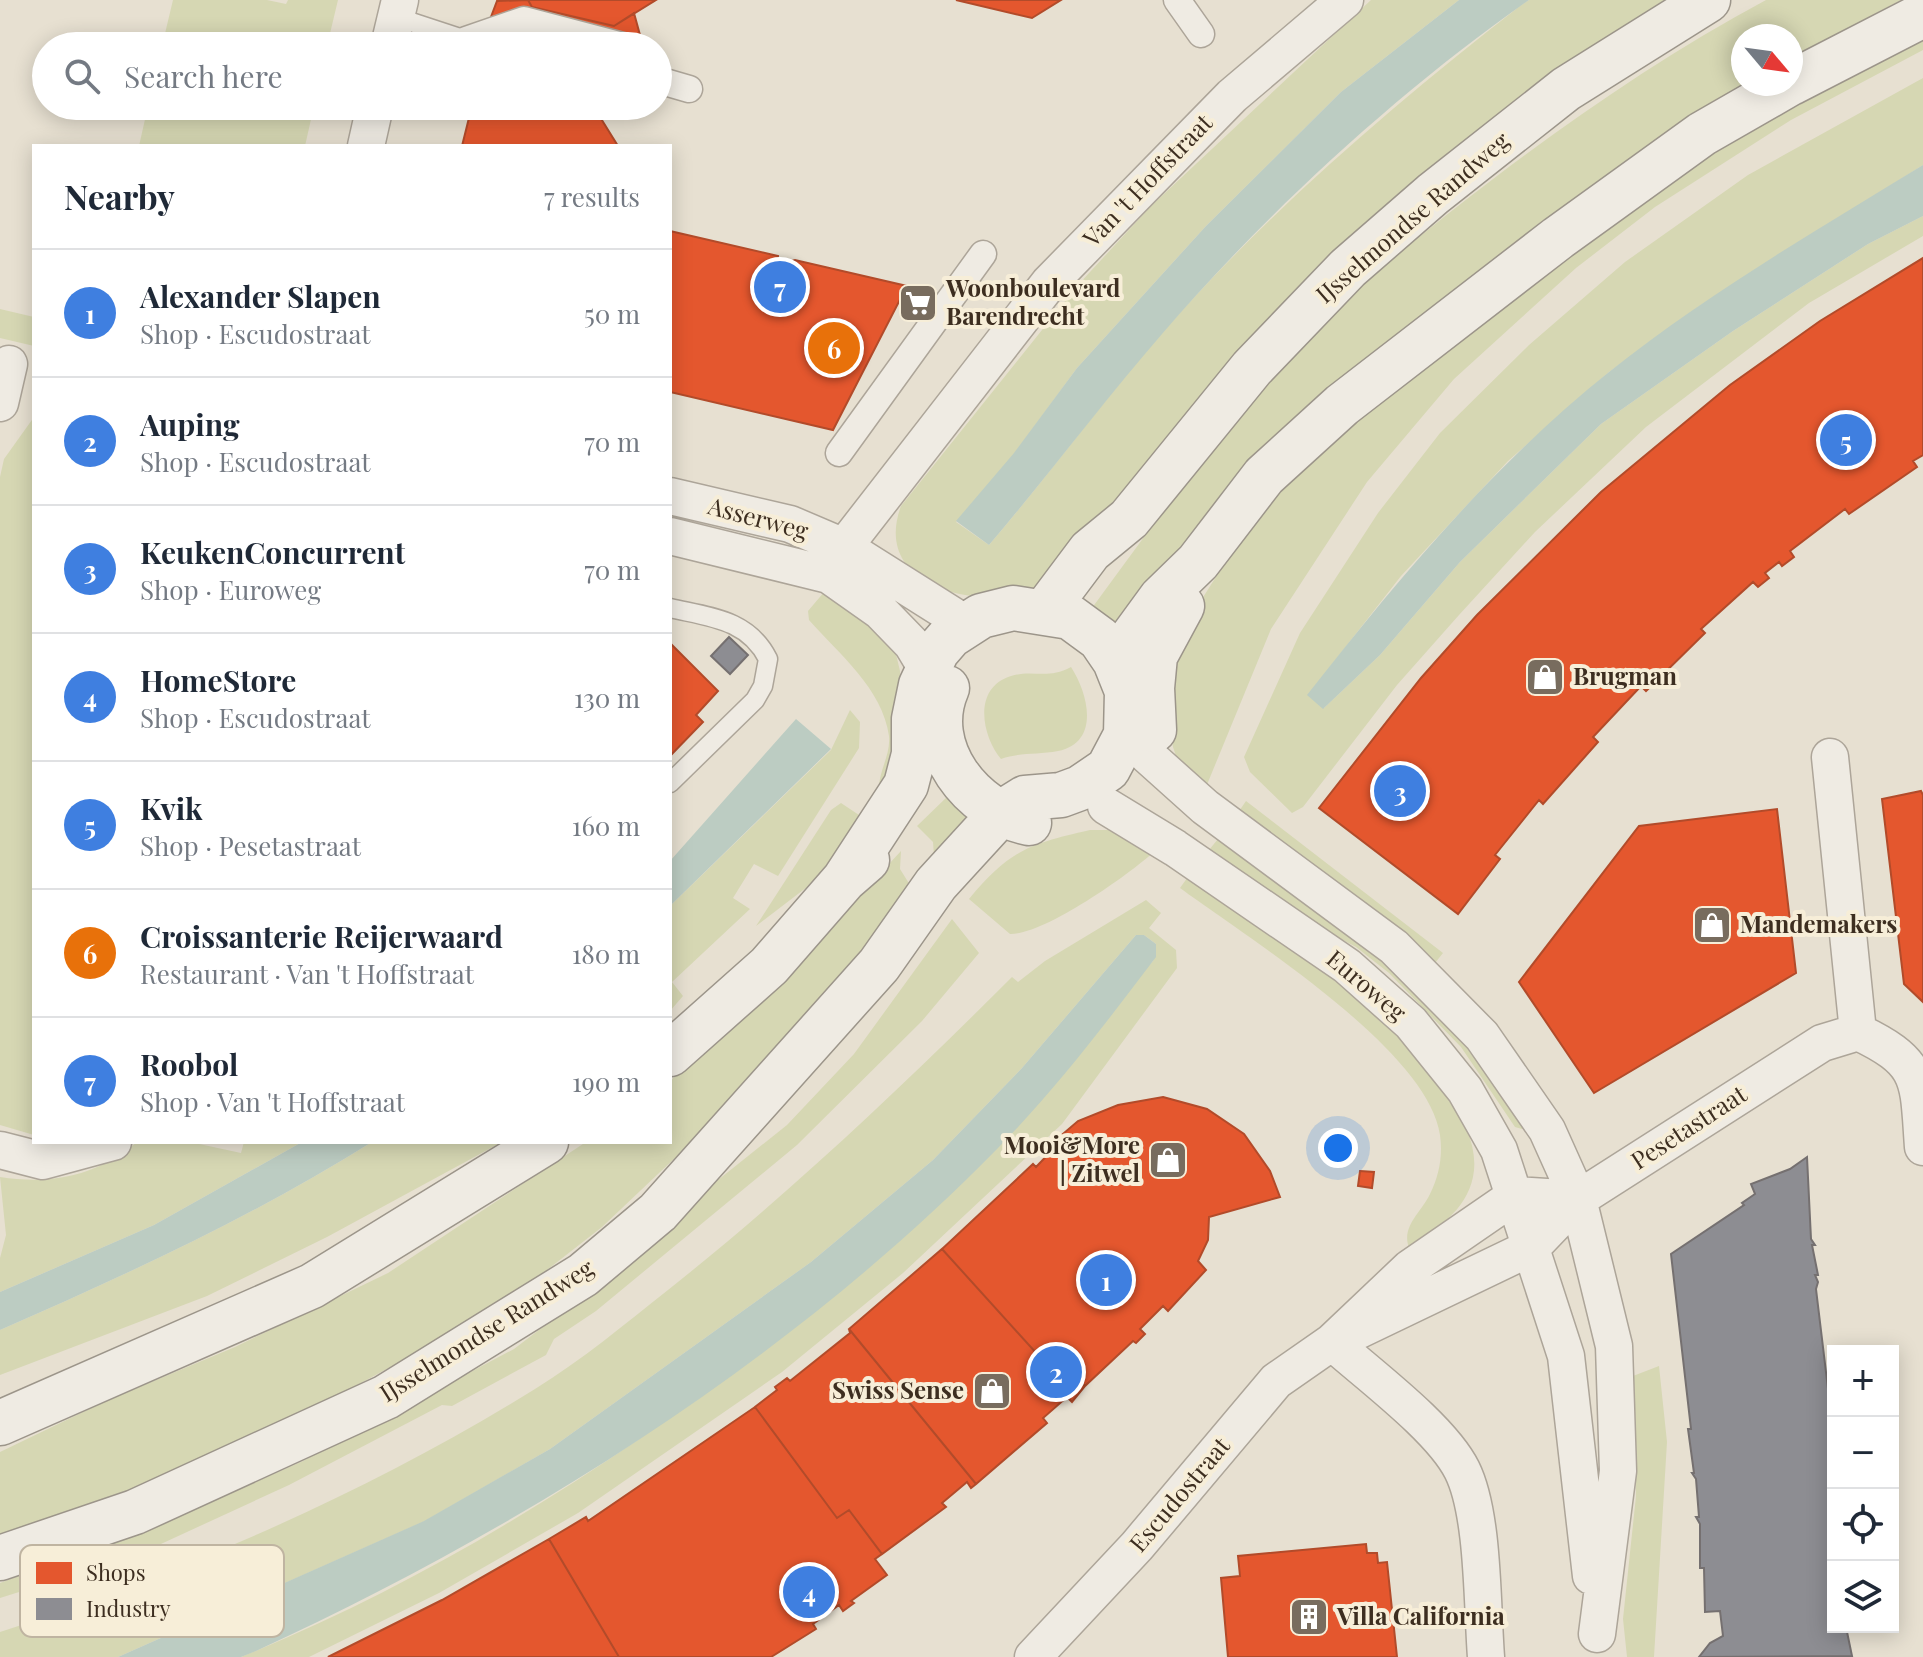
<!DOCTYPE html>
<meta charset="utf-8">
<style>
:root{--surface:#fff;--page:#f6f6f7;--text:#1f2937;--muted:#747a83;--line:#e0e1e3;--accent:#786c5e}
body{margin:0;font-family:"Playfair Display",serif;background:var(--page);color:var(--text)}
.controls{position:absolute;right:24px;bottom:24px;display:grid;overflow:hidden;border-radius:0px;box-shadow:0 4px 20px #0003}
.controls button{width:72px;height:72px;display:grid;place-items:center;padding:0;border:0;border-bottom:2px solid var(--line);background:var(--surface);color:var(--text);font:40px sans-serif}
.compass{position:absolute;left:1731px;top:24px;width:72px;height:72px;border-radius:50%;background:var(--surface);box-shadow:0 4px 20px #0003;rotate:119deg}
.you{position:absolute;left:1338px;top:1148px;width:28px;height:28px;margin:-20px;border:6px solid #fff;border-radius:50%;background:#1a73e8;box-shadow:0 0 0 12px #1a73e833}
.badge{display:grid;place-items:center;width:52px;height:52px;border-radius:50%;background:var(--accent);color:#fff;font-size:26px;font-weight:700}
.pin{position:absolute;translate:-50% -50%;border:4px solid #fff;box-shadow:0 2px 8px #0006}
.list{margin:0;padding:0;list-style:none}
h2{display:flex;justify-content:space-between;align-items:center;height:104px;margin:0;padding:0 32px;font-size:34px}
h2 small{font-size:26px;font-weight:400;color:var(--muted)}
.list li{display:grid;grid-template-columns:52px 1fr auto;gap:24px;align-items:center;box-sizing:border-box;height:128px;padding:0 32px;border-top:2px solid var(--line)}
.list b{display:block;font-size:30px;white-space:nowrap}
.list p{margin:0;font-size:26px;white-space:nowrap;color:var(--muted)}
.list em{font-size:26px;font-style:normal;color:var(--muted)}
.icon{flex:none;width:44px;height:44px;fill:none;stroke:currentColor;stroke-width:2;stroke-linecap:round;stroke-linejoin:round}
.map{position:relative;flex:none;width:1923px;height:1657px;overflow:hidden}
.search{position:absolute;background:var(--surface);box-shadow:0 4px 20px #0003;left:32px;top:32px;width:640px;height:88px;display:flex;align-items:center;gap:20px;box-sizing:border-box;padding:0 28px;border-radius:44px;color:var(--muted);font-size:30px}
.panel{position:absolute;background:var(--surface);box-shadow:0 4px 20px #0003;left:32px;top:144px;width:640px;height:1000px;border-radius:0px}
.map>svg:first-child{display:block}
.green{fill:#d6d7b3}
.water{fill:#bcccc2}
.shops{fill:#e4572e;stroke:#b24b2a;stroke-width:2}
.industry{fill:#8d8d92;stroke:#757070;stroke-width:2}
.lines{fill:none;stroke-linecap:round;stroke-linejoin:round}
.service-casing{stroke:#ada599;stroke-width:21}
.pedestrian-casing{stroke:#ada599;stroke-width:29}
.minor-casing{stroke:#ada599;stroke-width:39}
.secondary-casing{stroke:#9c958a;stroke-width:47}
.service{stroke:#efebe3;stroke-width:18}
.pedestrian{stroke:#efebe3;stroke-width:26}
.minor{stroke:#efebe3;stroke-width:36}
.secondary{stroke:#efebe3;stroke-width:44}
.labels{text-anchor:middle;stroke-width:8;stroke-linejoin:round;paint-order:stroke}
.street-label{font-size:24px;fill:#3d2e20;stroke:#f7eed8}
.poi-label{font-size:24px;font-weight:bold;fill:#3d2e20;stroke:#f7eed8;text-anchor:start}
.key{fill:#f7eed8;stroke:#bfb4a1;stroke-width:2}
.key-label{font-size:22px;fill:#3d2e20}
</style>
<div class="map">
<svg width="1923" height="1657" viewBox="0 0 1923 1657">
<rect width="100%" height="100%" fill="#e7e0d1"/>
<path class="green" d="M173,0H267L286,4L288,0H338L327,46H162Z
M1371,0H1459L1341,92L1206,226L1077,368L1014,454L956,522L989,545C1048,476 1102,402 1162,333C1269,211 1393,105 1520,6L1529,0H1680L1574,66L1065,567C1049,579 1035,590 1016,594C957,606 874,579 901,506L1078,285L1150,207Z
M1766,0H1901L1791,58V36H1743V84L1666,132L1581,196L1118,631L1092,608C1159,517 1225,423 1303,342C1363,280 1430,227 1497,176C1583,111 1671,51 1766,0Z
M1923,35V50L1791,120L1655,207L1576,268L1454,379L1367,482L1271,629L1206,787L1177,759L1173,747L1170,730L1178,637L1219,572L1286,485L1355,421L1634,206L1769,117Z
M1923,78V165L1701,305L1609,372L1508,461L1401,576L1308,695L1324,708L1380,655L1460,562L1601,424L1733,331L1868,244L1923,216V236L1809,303L1646,427L1535,532L1459,615L1397,685L1303,807L1292,813L1250,772L1244,757L1300,633L1378,513L1440,433L1529,345L1625,262L1748,175Z
M148,106H314L305,146H139Z
M0,309L34,317V346L0,338Z
M34,417V1135L0,1125V477L4,459Z
M825,591L857,608L895,650L900,671L901,759L879,790C878,772 891,755 889,736C883,689 838,653 809,620L808,611Z
M1071,667C1088,693 1101,742 1058,751C1038,755 1021,752 1001,759C982,736 972,688 1011,676C1033,669 1047,680 1071,667Z
M850,710L860,722L859,748L778,876L754,864L733,898L750,909L672,982L683,996L670,1011V906L831,750Z
M949,795L978,818L935,869L933,842L917,826Z
M1246,801L1443,953L1431,968L1235,817Z
M841,803L865,819L811,884L756,926L831,810Z
M1090,830H1117L1157,849C1132,873 1044,935 1010,934L969,899C1010,850 1029,844 1090,830Z
M1222,834L1374,946L1445,1012L1525,1125L1522,1129L1515,1127L1461,1047L1389,973L1356,947L1261,896L1205,855Z
M901,851L900,869L915,893L677,1156L602,1227L497,1309L337,1396L227,1449L131,1489L0,1534V1452L106,1401L235,1347L388,1273L586,1142H670V1081L776,986Z
M1190,874C1262,926 1494,1077 1473,1177C1466,1211 1436,1229 1409,1248C1401,1226 1421,1213 1430,1194C1439,1176 1443,1156 1440,1135C1428,1050 1248,938 1180,888Z
M1146,900L1161,913L1149,928L1176,950L1177,968L1062,1124L903,1273L782,1372L578,1513L439,1593L309,1657H241C468,1565 675,1424 864,1270L1153,961L1156,944L1144,935H1136L1022,1068L933,1160L811,1262L550,1449L425,1521L118,1657H0V1632C185,1572 369,1492 535,1389C582,1360 625,1324 668,1290C790,1193 902,1087 1012,977L1018,982L1045,961Z
M952,919L979,953L922,1021L797,1145L596,1311L554,1339L546,1355L452,1406L442,1405L289,1485L137,1555L0,1598V1583L168,1521L303,1461L514,1349L628,1262L708,1188L787,1125L854,1054Z
M137,1142H190L241,1153L244,1142H302L154,1225L0,1292V1258L6,1235L0,1177C51,1185 97,1176 137,1142Z
M372,1142H502L327,1237L207,1296L0,1375V1330C128,1274 254,1216 372,1142Z
M1659,1366L1667,1442L1654,1657H1627L1623,1619L1636,1496L1633,1376Z"/>
<path class="water" d="M1459,0H1529C1399,91 1265,214 1162,334C1102,403 1048,476 989,545L956,521L1014,453L1077,368L1206,226L1341,92Z
M1923,165V216L1868,244L1733,331L1601,424L1460,562L1380,655L1323,709L1307,695C1399,578 1493,465 1609,372C1707,294 1817,230 1923,165Z
M796,719L831,749L670,906V861Z
M1136,935H1144L1156,944V957C1106,1023 1056,1089 998,1148C792,1359 523,1528 256,1651L241,1657H118L424,1521L550,1449L811,1262L933,1160L1022,1068Z
M302,1142H372C254,1216 128,1274 0,1330V1292L154,1225Z"/>
<path class="shops" d="M528,0H656L614,26L532,7Z
M528,0L532,7L614,26L634,13L643,46H484L483,38L497,1Z
M956,0H1061L1032,18Z
M488,106L595,109L618,146H462L469,118Z
M583,106H618L601,117L595,109Z
M670,231L778,256L776,266L795,260L907,286L833,430L670,392Z
M1923,258V455L1913,461L1917,467L1849,514L1845,509L1790,551L1794,557L1782,566L1779,562L1765,573L1769,578L1758,587L1753,582L1701,629L1705,633L1646,691L1641,686L1593,737L1598,742L1543,804L1539,800L1495,855L1500,859L1458,914L1319,808L1421,678L1477,615L1601,492L1730,385L1820,321Z
M670,643L718,691L696,715L703,722L670,756Z
M1921,791L1923,795V1002L1904,984L1882,799Z
M1777,809L1796,973L1594,1093L1519,982L1639,826Z
M1163,1097L1207,1109L1244,1134L1270,1171L1280,1197L1209,1217L1208,1240L1198,1261L1206,1270L1168,1311L1163,1306L1140,1329L1145,1334L1136,1343L1133,1341L1085,1386L1048,1345L1038,1355L942,1249L1033,1164L1036,1167L1060,1142L1057,1139L1078,1121L1118,1105Z
M1360,1171L1374,1172L1372,1188L1358,1186Z
M942,1249L1038,1355L1048,1345L1085,1386L1072,1402L1067,1397L1043,1418L1047,1423L976,1484L849,1329Z
M849,1329L976,1484L971,1488L967,1482L942,1503L946,1507L882,1554L849,1510L837,1518L755,1407L777,1390L775,1387L787,1378L790,1381L850,1333Z
M755,1407L837,1518L849,1510L882,1554L875,1559L887,1575L851,1601L854,1603L843,1611L839,1605L813,1624L816,1629L771,1657H619L549,1539L586,1517L588,1521Z
M549,1539L619,1657H328L442,1600Z
M1366,1544L1367,1553H1377L1378,1563L1387,1562L1397,1657H1228L1221,1578L1240,1576L1238,1556Z"/>
<path class="industry" d="M729,637L748,655L730,674L711,656Z
M1807,1157L1811,1239L1815,1245H1812L1818,1275H1815L1818,1282L1816,1289L1832,1422H1829L1833,1460V1627H1846L1852,1656L1699,1657L1710,1643L1723,1636L1720,1611L1705,1612L1704,1568H1700V1524L1696,1517H1699L1696,1479L1692,1473H1694L1688,1429H1691L1671,1254L1744,1205L1742,1203L1755,1194L1751,1184L1790,1169Z"/>
<g class="lines">
<g class="service-casing">
<path id="service" d="M396,17L466,40
M670,608C709,617 748,619 768,659L763,686L755,700L670,783"/>
</g>
<g class="pedestrian-casing">
<path id="pedestrian" d="M1177,0L1201,34
M466,40L524,20L623,46
M658,80L689,89
M839,453L983,254"/>
</g>
<g class="minor-casing">
<path id="minor" d="M389,46L400,0
M366,146L375,106
M0,403L9,364
M670,496L790,524L844,547L966,624
M670,536L829,575L880,611L912,644L927,669
M829,575L844,547L1049,283L1232,96L1345,0
M1147,755L1205,807L1394,947L1482,1036L1547,1130L1578,1199L1614,1346L1618,1471L1597,1634
M1830,757L1858,1032C1923,1063 1918,1079 1923,1147
M1106,806L1175,848L1347,966L1411,1023L1465,1090L1499,1150L1566,1356L1591,1576
M0,1150L43,1161L113,1142
M1355,1332L1532,1247L1578,1199L1822,1043L1858,1032
M1332,1342C1369,1375 1441,1428 1462,1470C1484,1514 1482,1606 1486,1657
M1033,1657L1137,1546L1276,1381L1332,1342L1410,1268L1516,1195L1578,1199"/>
</g>
<g class="secondary-casing">
<path id="secondary" d="M1791,83L1923,15
M1045,611L1090,551L1129,519L1252,368L1348,268L1433,194L1566,89L1708,0
M1115,661L1161,598L1198,562L1264,476L1342,405L1558,238L1702,134L1789,84
M947,688C921,748 972,811 1029,823
M1154,730L1152,688L1155,656L1182,606
M670,1054L769,966L844,880L867,860
M0,1423L312,1286L546,1142
M0,1558L135,1512L386,1397L583,1275L658,1212L879,965L936,884L1001,813L1025,798L1061,795L1080,788L1108,769L1126,735L1127,691L1115,661L1100,639L1070,617L1013,608L981,616L950,636L937,651L921,685L914,719V754L906,785L844,880"/>
</g>
<use href="#service" class="service"/>
<use href="#pedestrian" class="pedestrian"/>
<use href="#minor" class="minor"/>
<use href="#secondary" class="secondary"/>
</g>
<defs>
<g id="supermarket-square" transform="scale(2)"><rect x="-9" y="-9" width="18" height="18" rx="4" fill="#786c5e" stroke="#f7eed8"/><path d="M-6-5.5h2.5l.6 2H6L4.5 2H-2.5L-4.4-4H-6ZM-1.5 3.2a1.3 1.3 0 1 0 .1 0ZM3 3.2a1.3 1.3 0 1 0 .1 0Z" fill="#fff"/></g>
<g id="shop-square" transform="scale(2)"><rect x="-9" y="-9" width="18" height="18" rx="4" fill="#786c5e" stroke="#f7eed8"/><path d="M-5-2.5h2.3a2.7 3.5 0 0 1 5.4 0H5L5.5 6h-11ZM-1.5-2.5h3a1.5 2.3 0 0 0-3 0Z" fill="#fff"/></g>
<g id="building-square" transform="scale(2)"><rect x="-9" y="-9" width="18" height="18" rx="4" fill="#786c5e" stroke="#f7eed8"/><path d="M-4-6H4V6H1V3H-1V6H-4ZM-2.5-4.3h1.7v1.8h-1.7ZM.8-4.3h1.7v1.8H.8ZM-2.5-1h1.7V.8h-1.7ZM.8-1h1.7V.8H.8Z" fill="#fff"/></g>
</defs>
<g fill-rule="evenodd">
<use href="#supermarket-square" x="918" y="303"/>
<use href="#shop-square" x="1545" y="677"/>
<use href="#shop-square" x="1712" y="925"/>
<use href="#shop-square" x="1168" y="1160"/>
<use href="#shop-square" x="992" y="1391"/>
<use href="#building-square" x="1309" y="1617"/>
</g>
<g class="labels">
<g class="street-label">
<text transform="translate(1148 181) rotate(-46)" y="8">Van 't Hoffstraat</text>
<text transform="translate(1413 218) rotate(-41)" y="8">IJsselmondse Randweg</text>
<text transform="translate(758 519) rotate(15)" y="8">Asserweg</text>
<text transform="translate(1366 986) rotate(40)" y="8">Euroweg</text>
<text transform="translate(1689 1128) rotate(-33)" y="8">Pesetastraat</text>
<text transform="translate(487 1331) rotate(-32)" y="8">IJsselmondse Randweg</text>
<text transform="translate(1180 1495) rotate(-50)" y="8">Escudostraat</text>
</g>
<g class="poi-label">
<text x="946" y="297">Woonboulevard<tspan x="946" dy="28">Barendrecht</tspan></text>
<text x="1573" y="685">Brugman</text>
<text x="1740" y="933">Mandemakers</text>
<text x="1140" y="1154" text-anchor="end">Mooi&amp;More<tspan x="1140" dy="28">| Zitwel</tspan></text>
<text x="964" y="1399" text-anchor="end">Swiss Sense</text>
<text x="1337" y="1625">Villa California</text>
</g>
</g>
<rect x="20" y="1545" width="264" height="92" rx="12" class="key"/>
<rect x="36" y="1562" width="36" height="22" fill="#e4572e"/>
<rect x="36" y="1598" width="36" height="22" fill="#8d8d92"/>
<g class="key-label">
<text x="86" y="1581">Shops</text>
<text x="86" y="1617">Industry</text>
</g>
</svg>
<div class="controls">
<button>+</button>
<button>−</button>
<button><svg class="icon" aria-label="locate" viewBox="0 0 24 24"><circle cx="12" cy="12" r="6"/><path d="M12 2v4M12 18v4M2 12h4M18 12h4"/></svg></button>
<button><svg class="icon" aria-label="layers" viewBox="0 0 24 24"><path d="M12 4l9 5-9 5-9-5zM3 14l9 5 9-5"/></svg></button>
</div>
<svg class="compass" viewBox="-18 -18 36 36"><path d="M0-13l5 13h-10z" fill="#e53935"/><path d="M0 13l5-13h-10z" fill="#747a83"/></svg>
<div class="you"></div>
<div class="pin badge" style="left:1106px;top:1280px;background:#3f7fe0">1</div>
<div class="pin badge" style="left:1056px;top:1372px;background:#3f7fe0">2</div>
<div class="pin badge" style="left:1400px;top:791px;background:#3f7fe0">3</div>
<div class="pin badge" style="left:809px;top:1592px;background:#3f7fe0">4</div>
<div class="pin badge" style="left:1846px;top:440px;background:#3f7fe0">5</div>
<div class="pin badge" style="left:834px;top:348px;background:#e8710a">6</div>
<div class="pin badge" style="left:780px;top:287px;background:#3f7fe0">7</div>
<div class="search"><svg class="icon" aria-label="search" viewBox="0 0 24 24"><circle cx="10" cy="10" r="6"/><path d="M15 15l6 6"/></svg>Search here</div>
<section class="panel">
<h2>Nearby<small>7 results</small></h2>
<ul class="list">
<li><span class="badge" style="background:#3f7fe0">1</span><div><b>Alexander Slapen</b><p>Shop · Escudostraat</p></div><em>50 m</em></li>
<li><span class="badge" style="background:#3f7fe0">2</span><div><b>Auping</b><p>Shop · Escudostraat</p></div><em>70 m</em></li>
<li><span class="badge" style="background:#3f7fe0">3</span><div><b>KeukenConcurrent</b><p>Shop · Euroweg</p></div><em>70 m</em></li>
<li><span class="badge" style="background:#3f7fe0">4</span><div><b>HomeStore</b><p>Shop · Escudostraat</p></div><em>130 m</em></li>
<li><span class="badge" style="background:#3f7fe0">5</span><div><b>Kvik</b><p>Shop · Pesetastraat</p></div><em>160 m</em></li>
<li><span class="badge" style="background:#e8710a">6</span><div><b>Croissanterie Reijerwaard</b><p>Restaurant · Van 't Hoffstraat</p></div><em>180 m</em></li>
<li><span class="badge" style="background:#3f7fe0">7</span><div><b>Roobol</b><p>Shop · Van 't Hoffstraat</p></div><em>190 m</em></li>
</ul>
</section>
</div>
